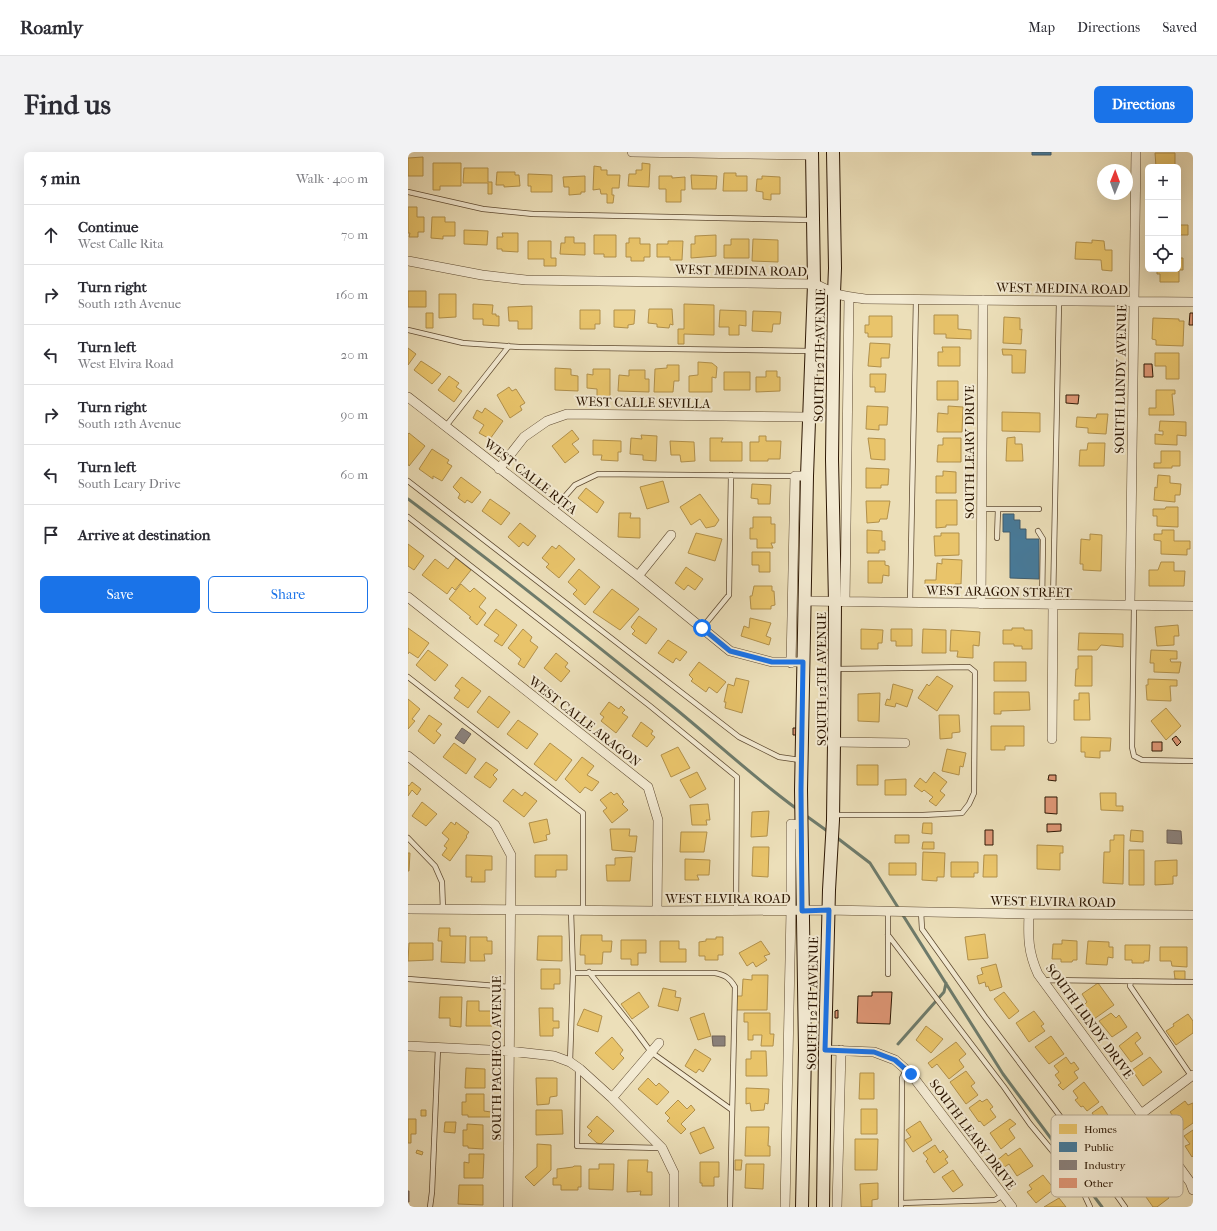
<!DOCTYPE html>
<meta charset="utf-8">
<style>
:root{--surface:#fff;--page:#f2f2f3;--text:#2b2b33;--muted:#7c7c81;--line:#e1e1e2;--accent:#1a73e8}
body{margin:0;font-family:"IM FELL French Canon",serif;background:var(--page);color:var(--text)}
.controls{position:absolute;right:12px;top:12px;display:grid;overflow:hidden;border-radius:6px;box-shadow:0 4px 16px #0002}
.controls button{width:36px;height:36px;display:grid;place-items:center;padding:0;border:0;border-bottom:1px solid var(--line);background:var(--surface);color:var(--text);font:20px sans-serif}
.compass{position:absolute;left:689px;top:12px;width:36px;height:36px;border-radius:50%;background:var(--surface);box-shadow:0 4px 16px #0002;rotate:1deg}
.stop{position:absolute;width:12px;height:12px;margin:-9px;border:3px solid #1a73e8;border-radius:50%;background:#fff}
.stop.end{background:#1a73e8;border-color:#fff;box-shadow:0 1px 4px #0008}
.list{margin:0;padding:0;list-style:none}
h2{display:flex;justify-content:space-between;align-items:center;height:52px;margin:0;padding:0 16px;font-size:17px}
h2 small{font-size:13px;font-weight:400;color:var(--muted)}
.list li{display:grid;grid-template-columns:26px 1fr auto;gap:12px;align-items:center;box-sizing:border-box;height:60px;padding:0 16px;border-top:1px solid var(--line)}
.list b{display:block;font-size:15px;white-space:nowrap}
.list p{margin:0;font-size:13px;white-space:nowrap;color:var(--muted)}
.list em{font-size:13px;font-style:normal;color:var(--muted)}
.actions{display:flex;gap:8px;padding:12px 16px}
.actions a{flex:1;padding:9px 0;border:1px solid var(--accent);border-radius:6px;text-align:center;font-size:14px;color:var(--accent)}
.actions .main{background:var(--accent);color:#fff}
.icon{flex:none;width:22px;height:22px;fill:none;stroke:currentColor;stroke-width:2;stroke-linecap:round;stroke-linejoin:round}
.map{position:relative;flex:none;width:785px;height:1055px;overflow:hidden;border-radius:6px}
header{display:flex;align-items:center;gap:24px;box-sizing:border-box;height:56px;padding:0 20px;background:var(--surface);border-bottom:1px solid var(--line)}
header strong{font-size:19px}
nav{display:flex;gap:22px;margin-inline-start:auto;font-size:14px}
.intro{display:flex;align-items:center;justify-content:space-between;box-sizing:border-box;height:96px;padding:0 24px}
h1{margin:0;font-size:28px}
.button{padding:10px 18px;border-radius:6px;background:var(--accent);color:#fff;font-size:14px;font-weight:700}
main{display:flex;gap:24px;padding:0 24px}
aside{flex:1;background:var(--surface);border-radius:6px;box-shadow:0 4px 16px #0002}
.map>svg:first-child{display:block}
.homes{fill:#e9c46a;stroke:#b1904b}
.public{fill:#457b9d;stroke:#3e5d6f}
.industry{fill:#8a817c;stroke:#6e6258}
.lines{fill:none;stroke-linecap:round;stroke-linejoin:round}
.stream{stroke:#6e7b6b;stroke-width:3}
.building{fill:#dd9574;stroke:#2e1804}
.lane-casing{stroke:#5e4a31;stroke-width:6}
.street-casing{stroke:#5e4a31;stroke-width:10}
.secondary-casing{stroke:#2e1804;stroke-width:14}
.lane{stroke:#f3ead2;stroke-width:4.5}
.street{stroke:#f3ead2;stroke-width:9}
.secondary{stroke:#f3ead2;stroke-width:12}
.route{stroke:#1a73e8;stroke-width:5}
.labels{text-anchor:middle;stroke-width:4;stroke-linejoin:round;paint-order:stroke}
.street-label{font-size:13px;fill:#2e1804;stroke:#f3ead2}
.key{fill:#f3ead2;stroke:#b8ab94;stroke-width:1}
.key-label{font-size:11px;fill:#2e1804}
</style>
<header>
<strong>Roamly</strong>
<nav><a>Map</a><a>Directions</a><a>Saved</a></nav>
</header>
<div class="intro"><h1>Find us</h1><a class="button">Directions</a></div>
<main>
<aside>
<h2>5 min<small>Walk · 400 m</small></h2>
<ul class="list">
<li><svg class="icon" aria-label="ahead" viewBox="0 0 24 24"><path d="M12 20V5M6 11l6-6 6 6"/></svg><div><b>Continue</b><p>West Calle Rita</p></div><em>70 m</em></li>
<li><svg class="icon" aria-label="right" viewBox="0 0 24 24"><path d="M7 20v-9h11M14 6l5 5-5 5"/></svg><div><b>Turn right</b><p>South 12th Avenue</p></div><em>160 m</em></li>
<li><svg class="icon" aria-label="left" viewBox="0 0 24 24"><path d="M17 20v-9H6M10 6l-5 5 5 5"/></svg><div><b>Turn left</b><p>West Elvira Road</p></div><em>20 m</em></li>
<li><svg class="icon" aria-label="right" viewBox="0 0 24 24"><path d="M7 20v-9h11M14 6l5 5-5 5"/></svg><div><b>Turn right</b><p>South 12th Avenue</p></div><em>90 m</em></li>
<li><svg class="icon" aria-label="left" viewBox="0 0 24 24"><path d="M17 20v-9H6M10 6l-5 5 5 5"/></svg><div><b>Turn left</b><p>South Leary Drive</p></div><em>60 m</em></li>
<li><svg class="icon" aria-label="arrive" viewBox="0 0 24 24"><path d="M6 21V4h12l-3 4 3 4H6"/></svg><div><b>Arrive at destination</b></div></li>
</ul>
<div class="actions"><a class="main">Save</a><a>Share</a></div>
</aside>
<div class="map">
<svg width="785" height="1055" viewBox="0 0 785 1055">
<rect width="100%" height="100%" fill="#ecdfb9"/>
<filter id="stains"><feTurbulence type="fractalNoise" baseFrequency=".005" numOctaves="4"/><feColorMatrix values="0 0 0 0 .2 0 0 0 0 .09 0 0 0 0 .02 0 0 0 .5 -.17"/></filter>
<radialGradient id="worn" r=".72"><stop offset=".6" stop-color="#630" stop-opacity="0"/><stop offset="1" stop-color="#630" stop-opacity=".3"/></radialGradient>
<path class="homes" d="M747,1H767V15H748Z
M15,5V24H0V6Z
M25,11H53V34H32V38H25Z
M234,11L242,12L241,35L220,34L221,22H228V18H234Z
M186,14L193,15V18H199V23H212L211,36H204V43H206L205,51H199V42H193L192,37L185,38Z
M56,16H80V30H84V42H80V31H55Z
M89,20H107V23H111L112,34L96,35V33H88Z
M316,21H328V24H339V39H315Z
M120,22L144,23V40H123V34H120Z
M283,23L309,24L308,37H284Z
M177,24V40H173V42L161,43V35H156L155,25Z
M251,24H264V26L277,25V38H273V50H258V37H251Z
M354,24L372,25V42H363V48L355,47V40L348,39L349,27H354Z
M0,55H9V65H16V80H10V85H1L2,81H0Z
M24,65H37V70H47V84H35V87L23,86Z
M770,73H780V83H770V94Z
M56,78L80,79L79,93L56,92Z
M94,81H110V100L94,99V97H89V85H95Z
M186,83H208V105H196V102H186Z
M308,83V104L283,106V92H287V84Z
M157,85H166V91H177V103L152,102L153,91H157Z
M221,86H232V92H242V105H236V109H223V105H218V91H221Z
M323,87H341V106H316V93H323Z
M345,87L370,88V110L344,109Z
M684,88L696,89L697,98H704V119L694,118L693,108L667,107L668,90L684,91Z
M120,89H143V106H148V114H136V107H120Z
M260,89H275L274,108H262V105H249V92H260Z
M770,106H775V118H771V130H752V122H749V117H770Z
M0,139H18V155H0Z
M31,142H48V165L31,166Z
M65,152L85,153L84,162H88V164H91V174L75,173V167H65Z
M276,152L306,153V183L276,182V192H270V177H276Z
M124,154V177H110V169H101L100,155Z
M241,157H264L265,173L262,172L261,176L249,175V172L240,171Z
M172,158H192V172H187V177H172Z
M206,158H227L226,172L220,173V176L206,175Z
M312,158L338,159V174L331,173V183H321V175H311Z
M345,159L373,160L372,172H365L364,180L344,179Z
M18,161H25V176H18Z
M526,163H550V177L563,178V187L538,186V182H526Z
M461,164H484V185H460V181H457V173H461Z
M596,165L612,166V178L614,177L613,192L595,191Z
M745,166L771,167V169H776L775,194L748,193V188L744,187Z
M462,191L482,192L481,206H473V215L460,214Z
M534,195H552V214H530V200H535Z
M0,196L8,202L0,213Z
M594,197L618,198L617,221H604V203H595Z
M747,201H771V227H758V214H747Z
M13,209L33,222L24,232L6,218Z
M290,210L304,211L309,215L308,226L304,225V240H281V224L290,223Z
M259,213H271V229H266L265,240H246L247,217L259,216Z
M147,216L163,217V223L170,224V239L147,238Z
M185,217H202V247H189V237L179,236V222L185,223Z
M221,218H237V227H241V240L210,239L211,223L221,224Z
M358,219H369V225H372V239L348,240V225H358Z
M316,220H342V238H316Z
M462,222H478L477,240H467V235H462Z
M41,224L51,231L48,235L54,239L46,250L30,238Z
M529,229H550V248H529Z
M101,235L104,239L108,237L117,251L112,254L114,258L102,266L89,243Z
M748,238H767V242H764L766,263H741V256H748Z
M459,254L480,255L479,273H471V278L458,277Z
M540,254L555,255L554,280H529L530,261L540,262Z
M77,256L95,269L82,287L71,281L76,273L65,266L69,258L74,261Z
M594,260L632,261V280L594,279Z
M689,262H700L698,282L680,281V276L668,275L669,265L688,266Z
M752,269L778,270V284L769,283V293L747,292V282L755,283V279H751Z
M164,278L171,287L164,292L171,300L157,311L144,294Z
M1,281L17,294L1,314L0,312V282Z
M233,283L249,284L248,309L235,308V303L222,302L223,286L234,287Z
M351,284H358V289H373L372,307H360V309H342V290H351Z
M607,285V292H614L615,309H598L599,286Z
M302,286H315L313,290H334V309H302Z
M460,286L477,287V308L463,307Z
M535,286H553V310H529L530,293H535Z
M185,288L213,289V300H210V309L193,308L194,303H185Z
M262,289L286,290L287,309L273,310L272,303H263Z
M680,291H697L696,314H671L672,298H679Z
M24,297L41,308L39,311L44,314L34,329L25,324V327L11,317Z
M753,299H772V314H764V316H746V311H753Z
M458,316L481,317L480,333H473V336H458Z
M535,319L548,320V341H528V324H535Z
M750,323L762,324V331L773,332L772,343H767V350L746,348L747,335L749,336Z
M53,325L73,340L64,351L59,348L57,351L50,346L52,342L45,335Z
M255,329L261,350L239,357L232,335Z
M344,332L363,333L362,352H350V347L343,346Z
M178,336L196,350L189,361L170,346Z
M292,342L311,368L307,374L298,376L292,367L283,373L272,355Z
M82,347L102,361L93,373L74,359Z
M528,348H549V373H538V375L528,376Z
M458,349H482L479,367H472L471,370L459,371Z
M758,355H770V375L749,374V364H745V357H757Z
M211,361H223L222,366H232V386L210,385Z
M345,365H363V372H367V391H363L365,396H349V387H342V376H345Z
M112,371L128,384L120,394L115,390L111,395L100,385Z
M459,378L474,379V389H477V398H471V401H459Z
M754,378H766V389H782V397H779V403L753,402V389L746,388V382H754Z
M288,381L314,387L307,409L280,401Z
M533,381H551V403L527,404L526,384H533Z
M682,382L694,383L693,419L675,418V412H672L673,387L682,388Z
M0,392L16,404L6,418L0,414Z
M151,393L167,407L151,426L138,415L141,412L134,406L144,394L148,397Z
M344,400H362V420H351V413H344Z
M48,406L63,418L47,438L44,435L39,442L14,423L27,407L40,417Z
M534,407L554,408L553,432H547L546,437L517,436V428H528L529,411L534,412Z
M460,409H477V413L481,414V424L475,423L474,431H460Z
M753,410H766V419H777L776,434H741V418H750Z
M278,415L295,427L287,438L280,433L276,438L267,431Z
M171,417L192,435L177,453L165,442L169,438L160,430Z
M53,432L62,440L66,436L78,446L71,455L78,461L69,473L61,466L63,465L41,447Z
M346,434H364V439H366L367,453L363,454V457H343L342,444H344Z
M204,437L231,457L212,478L185,460Z
M88,457L109,473L94,494L86,489L91,483L76,473Z
M231,464L249,477L238,492L224,482L227,479L223,475Z
M342,466L363,471L358,484L363,486L361,493L333,484L336,474L341,476Z
M770,473L771,484H766V493L749,494L747,475Z
M0,476L21,491L10,506L1,500L0,502Z
M604,476H616V478H624V497H614V494H606V492H595V478H604Z
M115,477L124,485L122,489L130,495L116,516L110,512L113,507L100,496Z
M453,477L475,478L474,491H470V497H453Z
M483,477H504V494H488V489H483Z
M515,477L538,478V501H514Z
M543,478L572,480L571,494L565,493V506L549,505L550,499H542Z
M671,481L715,482V495L693,493L689,498H670Z
M260,488L279,500L272,509L268,506L265,511L250,501Z
M20,498L40,513L27,529L8,513Z
M743,498L769,499V507H762L763,510H773L771,521L746,520V511H742Z
M148,501L160,511L157,515L162,519L153,530L136,516Z
M670,504H684V534H667L668,517H670Z
M291,510L318,530L309,541L301,535L298,540L283,529L285,527L281,523Z
M586,510H618V529H586Z
M529,524L545,534L529,559L510,546L519,532L521,534Z
M54,525L73,539L60,556L46,546L52,538L47,534Z
M328,526L341,529L334,561L317,556L318,550H316L320,532L326,534Z
M740,527L769,528V534H762L763,549L739,548L738,533H740Z
M485,532L505,538L499,555L488,551L487,555L477,553L479,547L482,548Z
M586,540H621L622,558L593,559V562H586Z
M472,541L471,570L450,569V542Z
M671,541H681L682,568H666V548H671Z
M81,544L102,560L90,576L69,560Z
M0,547L12,557L4,567L7,569L0,577Z
M201,550L211,557L213,554L217,558L214,561L220,565L208,581L193,569L196,565L192,562Z
M758,556L773,574L758,588L743,569Z
M21,563L34,572L28,579L33,583L26,592L10,579Z
M531,563H551L552,580L544,581V586L532,587Z
M110,568L130,582L119,597L99,582Z
M233,570L245,579L243,582L247,585L239,595L224,584Z
M583,574H616V594H597V598H583Z
M673,585L703,586L702,599H692V606L677,605V600H673Z
M46,591L68,607L58,622L35,605Z
M142,591L164,608L148,629L126,612Z
M270,595L282,616L263,625L253,603Z
M539,597L558,601L555,615L552,614L551,623L534,619Z
M174,605L186,614L179,623L191,630L184,639L177,635L172,641L157,627Z
M78,610L90,618L85,623L89,627L82,636L66,625Z
M449,613H470V633H449Z
M289,620L298,637L282,646L272,628Z
M526,620L539,630L532,639L537,643L528,654L521,649L525,645L516,638L514,640L506,634L512,626L518,631Z
M498,627V643H477V628Z
M4,630L13,637L9,643L4,638L0,644V633L1,634Z
M105,637L114,644L117,640L129,649L116,665L95,649Z
M203,640L206,643L209,641L216,650L214,652L220,658L204,671L195,659L199,656L192,648Z
M692,641H708V654H715V659L693,658Z
M14,650L29,662L18,674L4,664Z
M300,652L302,668H298L299,673H284L282,653Z
M361,659L359,684L343,685L344,660Z
M139,667L142,682L138,683L139,688L126,691L121,671Z
M43,670L47,673L48,670L61,680L58,684L59,685L42,709L34,703L39,696L36,694L41,687L34,681Z
M515,671H524V682L514,681Z
M202,677H222L221,684H229L227,700L204,698Z
M723,678L735,679V690L722,689Z
M273,680H299L296,700H272Z
M487,683H501V691H487Z
M706,683H716L715,732L695,731L696,700H702V688H706Z
M515,690H526V697H514Z
M629,693L655,694V701H652V718L629,717Z
M345,695H361L360,725L344,724Z
M721,698H736V733H721Z
M515,700L537,701L536,725H529V729L514,728Z
M0,701H2L1,719H0Z
M58,703L84,704V718H77V730H63L64,725H58Z
M127,703H159V718H148V725H127Z
M576,703H589V725H575Z
M224,705L222,729H199L198,713H207V706Z
M277,707L302,708L301,723H289L291,728H277Z
M769,708V724H765V732L747,733V709Z
M543,710H570V721H566V725H543Z
M481,711H508V723H481Z
M31,776H42V784H58L57,811L33,810L34,789H30Z
M577,782L580,806L560,808L557,785Z
M173,783H194V789H204L203,800H195L194,812H177V803H172Z
M130,784H154V809L129,808Z
M62,785H79V789H84V802H76L77,809H62Z
M308,785H315V803H310V808H297V804H291V790L298,789V787H308Z
M213,788H238V801H230V813H223V807H213Z
M654,788L669,789V808H665L664,810H653V807H644L645,792H654Z
M252,789H271V797H278V810H252Z
M353,789L362,802L356,804L359,808L348,815L345,810L339,814L331,801Z
M680,789L701,790V795H705V806L700,805L699,813L678,812Z
M1,791H25V808L0,809Z
M717,793H742L741,809H736V811H724V808H717Z
M752,795H779V815L764,814L763,809H752Z
M588,812L594,835L582,839L580,834L578,835L577,830L571,832L569,824L575,822L573,816Z
M133,817H152V832H146V837H133Z
M766,819H777V828L767,827Z
M344,823H360L359,858H328V844H334L335,827L344,828Z
M690,831L706,853L686,867L676,853L679,850L674,842Z
M255,836L268,839L267,845L273,846L270,859L250,854Z
M231,840L241,855L224,867L213,852Z
M596,840L611,859L601,867L586,847Z
M32,845H54L53,875L42,874V866H31Z
M85,846H90V857H85Z
M59,849H71V859H84V874H58Z
M131,856H145V869H151V876H145V884H132Z
M176,857L194,864L190,880L169,873Z
M626,859L636,872L633,874L637,879L621,890L608,871Z
M296,861L303,884L290,888L282,866Z
M336,861H362V882H366L365,894H353L354,883H345V888H340V870H336Z
M703,861L708,866L711,863L719,875L704,885L691,869Z
M780,862L785,869V881L768,893L758,879L766,874L765,872Z
M518,874L535,887L523,901L508,888Z
M729,880L733,886L727,891L735,902L723,910L711,894Z
M643,884L656,902L641,912L627,895Z
M204,885L215,898L212,902L216,906L205,918L187,901Z
M548,890L558,902L551,908L556,915L541,927L529,912L524,916L520,911Z
M287,897L303,907L295,920L291,917L288,921L277,914Z
M343,899H358L359,924H338V907H343Z
M658,905L663,912L666,910L671,917L666,920L670,926L655,938L650,933L653,931L647,923L651,920L646,914Z
M742,905L754,920L735,934L724,918Z
M58,916L77,917V936H57Z
M558,919L567,931L563,934L570,943L558,952L542,930Z
M452,921H466V947H451Z
M128,926H149V944L142,945L141,952L129,953Z
M240,926L248,934L251,931L261,940L249,953L230,937Z
M676,930L691,950L679,959L675,954L673,955L667,948L670,946L665,939Z
M338,936L361,937L360,952L357,951L356,958L343,959L342,951L338,952Z
M58,942H76V959L83,960V965H60V963H54V950H58Z
M579,947L585,955L582,957L588,965L576,974L572,969L571,970L561,956L572,948L574,950Z
M270,948L279,957L283,953L287,958L273,972L278,977L273,982L259,969L262,966L257,961Z
M777,949L780,953L785,951V971L775,978L762,960Z
M694,954L707,974L697,981L694,977L684,985L677,975L688,967L684,961Z
M453,957H469V982H453Z
M13,958H18V964H13Z
M128,958H154L155,982L128,983Z
M189,964L206,979L193,992L189,991L180,983L184,979L179,975Z
M0,967H8V982H3V991H0Z
M602,967L608,972L601,977L607,986L593,997L582,981Z
M512,969L524,988L505,1000L497,988L503,985L498,978Z
M37,970H48L47,981L36,980Z
M59,972L75,973V997L60,996V994H55V978H59Z
M296,975L306,996L292,1002L282,981Z
M338,975H361L360,994H362V1004H337Z
M785,978V1004L784,1005L777,994L782,992L776,984Z
M447,987H470L469,1018H447Z
M129,992L143,993V1018L126,1034L117,1025L129,1015Z
M527,993L532,1001L535,998L540,1005L537,1007L540,1011L526,1021L518,1009L520,1007L515,1001Z
M612,996L625,1014L609,1024L601,1012L592,1018L587,1010L598,1001L600,1004Z
M9,998L15,1000L14,1003L8,1001Z
M61,1002H76L75,1026H56V1010L61,1011Z
M220,1008H240L239,1020H244V1043H232L233,1039L219,1040Z
M327,1008H334L333,1018H327Z
M292,1010H311V1025H306V1034H294V1031H292Z
M191,1012H206L205,1038L181,1037V1017H191Z
M338,1012H356L355,1037L337,1036Z
M166,1014H173V1035H170V1038H153V1033H145V1026H149V1017L165,1015Z
M545,1018L555,1033L545,1040L534,1025Z
M635,1023L646,1037L628,1051L619,1040L624,1037L621,1033Z
M749,1028L761,1046L749,1055H745L738,1045L741,1043L737,1036Z
M470,1031V1047L464,1048V1055H453L452,1032Z
M51,1033H75V1053L50,1052Z
M651,1046L658,1055H636Z"/>
<path class="public" d="M624,0H643V3H624Z
M595,362H606V368H612V377H618V387H631V427L602,426V380H595Z"/>
<path class="industry" d="M54,576L63,582L56,592L47,586Z
M759,678L773,679L774,692L759,691Z
M304,884H317V894H305Z
M0,1039H1V1050H0Z"/>
<g class="lines">
<path class="stream" d="M0,347C90,414 177,484 264,554C306,588 345,625 389,657
M397,663L422,681
M428,685L462,711L595,922L694,1055
M490,892L536,840L538,831"/>
</g>
<path class="building" d="M782,161H785V173H781Z
M736,212H744L745,225H736Z
M658,243H671L670,252L658,251Z
M385,576H389V583H385Z
M768,584L773,590L769,594L764,587Z
M744,590H754V599H744Z
M641,623H648V629L640,628Z
M637,645H649V662L637,661Z
M639,672H653V679L639,680Z
M577,678H585V693H577Z
M464,840H484L482,872L449,871L450,844H464Z
M430,858V866H427V859Z"/>
<g class="lines">
<g class="lane-casing">
<path id="lane" d="M0,40L75,57L125,62L404,68
M0,178L55,191L111,195L403,199
M38,274L101,194
M0,329L331,585L371,605L392,608
M574,357H631
M145,358L167,333L190,322L387,324
M0,365L242,554L329,625L328,759
M630,379L635,387L634,452
M589,386L590,357
M502,450L508,147
M645,452L651,149
M726,454L724,595L726,604L734,608L785,609
M294,476L321,443L323,323
M0,525L175,661V759
M427,663H515L554,661L561,652L566,641L567,520L561,515L428,517
M0,686L27,714L34,730L35,758
M163,759L165,821
M513,760L514,777L577,865L664,980L717,1055
M480,783L596,935L622,972L671,1031L682,1055
M181,820L226,877L243,900L324,958
M480,822V759
M0,827L102,835
M723,829L722,834L784,925
M636,831L640,828L785,830
M162,910L165,821H307C317,823 322,826 327,835L322,1055
M170,916L169,994L252,996
M493,1051L587,1048L595,1043
M22,1055L24,1040L30,896
M493,1055L494,926L498,918"/>
</g>
<g class="street-casing">
<path id="street" d="M224,0L404,3
M0,109L74,123L118,128L406,132C413,134 419,138 426,141C436,145 447,145 457,147L785,150
M0,245L230,424L322,499L364,510H395
M91,317L116,285L139,269L159,262L400,265
M230,424L263,383
M0,445L240,635L250,668L249,759
M396,449L785,454
M437,450L441,145
M573,452L575,148
M722,453L728,0
M383,511L387,324H399
M644,587L645,452
M426,590L497,591
M0,604L87,673L103,703L100,1055
M0,757L249,759L419,758L624,762L785,763
M621,762C620,785 620,800 630,822L733,962L782,1030L785,1038
M0,894L101,899L146,904L162,910L172,917L204,946L254,996L266,1021V1055
M417,898L466,900L487,908L503,922L604,1055
M204,946L251,891
M733,962L785,923
M377,1055L383,758V672L393,673
M429,1055L433,898"/>
</g>
<g class="secondary-casing">
<path id="secondary" d="M394,1055L397,898L393,638L399,324L406,132L404,0
M415,1055L417,898L421,738L425,668L426,590L427,450L424,307L426,141L427,116L425,0"/>
</g>
<use href="#lane" class="lane"/>
<use href="#street" class="street"/>
<use href="#secondary" class="secondary"/>
</g>
<g class="lines">
<path class="route" d="M294,476L322,499L364,510H395L393,638L394,759L421,758L417,898L466,900L487,908L503,922"/>
</g>
<g class="labels">
<g class="street-label">
<text transform="translate(333 118) rotate(1)" y="5">WEST MEDINA ROAD</text>
<text transform="translate(654 136) rotate(1)" y="5">WEST MEDINA ROAD</text>
<text transform="translate(411 203) rotate(-89)" y="5">SOUTH 12TH AVENUE</text>
<text transform="translate(712 227) rotate(-89)" y="5">SOUTH LUNDY AVENUE</text>
<text transform="translate(235 250) rotate(1)" y="5">WEST CALLE SEVILLA</text>
<text transform="translate(561 300) rotate(-90)" y="5">SOUTH LEARY DRIVE</text>
<text transform="translate(123 324) rotate(38)" y="5">WEST CALLE RITA</text>
<text transform="translate(591 439) rotate(1)" y="5">WEST ARAGON STREET</text>
<text transform="translate(413 527) rotate(-90)" y="5">SOUTH 12TH AVENUE</text>
<text transform="translate(177 569) rotate(38)" y="5">WEST CALLE ARAGON</text>
<text x="320" y="751">WEST ELVIRA ROAD</text>
<text transform="translate(645 749) rotate(1)" y="5">WEST ELVIRA ROAD</text>
<text transform="translate(404 851) rotate(-89)" y="5">SOUTH 12TH AVENUE</text>
<text transform="translate(682 869) rotate(54)" y="5">SOUTH LUNDY DRIVE</text>
<text transform="translate(88 906) rotate(-90)" y="5">SOUTH PACHECO AVENUE</text>
<text transform="translate(565 982) rotate(53)" y="5">SOUTH LEARY DRIVE</text>
</g>
</g>
<rect x="643" y="963" width="132" height="82" rx="6" class="key"/>
<rect x="651" y="972" width="18" height="10" fill="#e9c46a"/>
<rect x="651" y="990" width="18" height="10" fill="#457b9d"/>
<rect x="651" y="1008" width="18" height="10" fill="#8a817c"/>
<rect x="651" y="1026" width="18" height="10" fill="#dd9574"/>
<g class="key-label">
<text x="676" y="981">Homes</text>
<text x="676" y="999">Public</text>
<text x="676" y="1017">Industry</text>
<text x="676" y="1035">Other</text>
</g>
<rect width="100%" height="100%" filter="url(#stains)"/>
<rect width="100%" height="100%" fill="url(#worn)"/>
</svg>
<div class="controls">
<button>+</button>
<button>−</button>
<button><svg class="icon" aria-label="locate" viewBox="0 0 24 24"><circle cx="12" cy="12" r="6"/><path d="M12 2v4M12 18v4M2 12h4M18 12h4"/></svg></button>
</div>
<svg class="compass" viewBox="-18 -18 36 36"><path d="M0-13l5 13h-10z" fill="#e53935"/><path d="M0 13l5-13h-10z" fill="#7c7c81"/></svg>
<div class="stop" style="left:294px;top:476px"></div>
<div class="stop end" style="left:503px;top:922px"></div>
</div>
</main>
